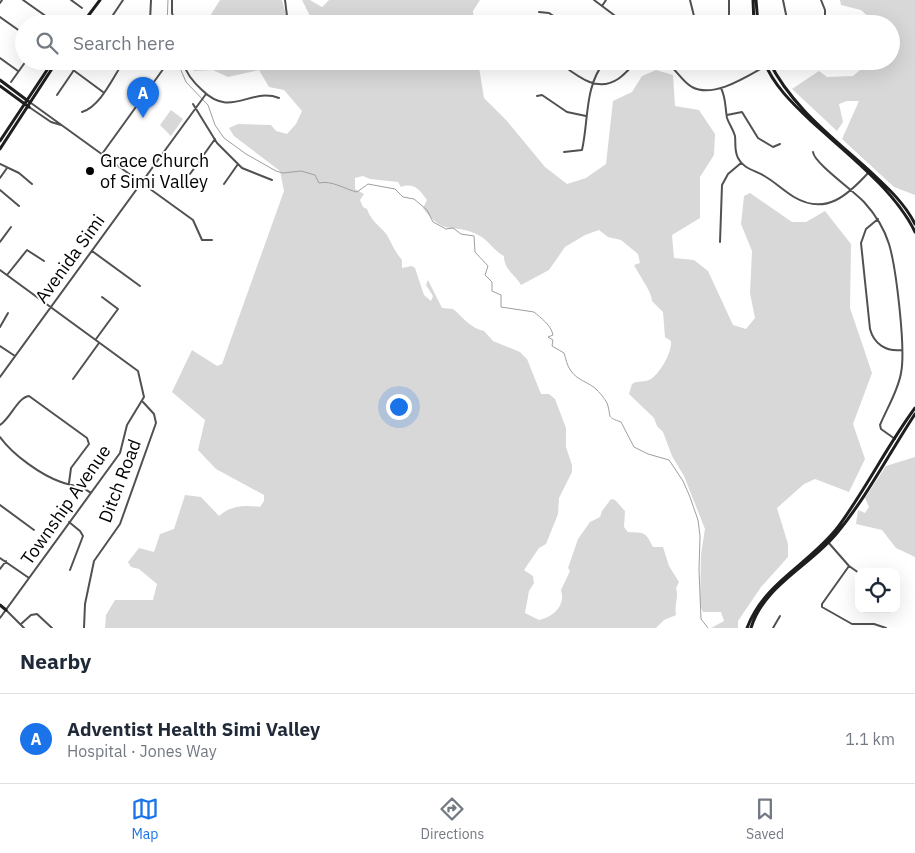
<!DOCTYPE html>
<meta charset="utf-8">
<style>
:root{--surface:#fff;--page:#f6f6f7;--text:#1f2937;--muted:#747a83;--line:#e0e1e3;--accent:#1a73e8}
body{margin:0;font-family:"IBM Plex Sans",sans-serif;background:var(--page);color:var(--text)}
.controls{position:absolute;right:15px;bottom:15px;display:grid;overflow:hidden;border-radius:10px;box-shadow:0 5px 20px #0002}
.controls button{width:45px;height:45px;display:grid;place-items:center;padding:0;border:0;border-bottom:1px solid var(--line);background:var(--surface);color:var(--text);font:25px sans-serif}
.you{position:absolute;left:398px;top:406px;width:18px;height:18px;margin:-12px;border:4px solid #fff;border-radius:50%;background:#1a73e8;box-shadow:0 0 0 8px #1a73e833}
.badge{display:grid;place-items:center;width:32px;height:32px;border-radius:50%;background:var(--accent);color:#fff;font-size:16px;font-weight:700}
.pin{position:absolute;translate:-50% -41px;filter:drop-shadow(0 1px 2px #0008)}
.pin::after{content:'';position:absolute;top:26px;width:18px;height:15px;background:inherit;clip-path:polygon(0 0,100% 0,50% 100%)}
.list{margin:0;padding:0;list-style:none}
h2{display:flex;justify-content:space-between;align-items:center;height:65px;margin:0;padding:0 20px;font-size:21px}
h2 small{font-size:16px;font-weight:400;color:var(--muted)}
.list li{display:grid;grid-template-columns:32px 1fr auto;gap:15px;align-items:center;box-sizing:border-box;height:90px;padding:0 20px;border-top:1px solid var(--line)}
.list b{display:block;font-size:19px;white-space:nowrap}
.list p{margin:0;font-size:16px;white-space:nowrap;color:var(--muted)}
.list em{font-size:16px;font-style:normal;color:var(--muted)}
.icon{flex:none;width:28px;height:28px;fill:none;stroke:currentColor;stroke-width:2;stroke-linecap:round;stroke-linejoin:round}
.map{position:relative;flex:none;width:915px;height:628px;overflow:hidden}
.search{position:absolute;background:var(--surface);box-shadow:0 5px 20px #0002;left:15px;right:15px;top:15px;height:55px;display:flex;align-items:center;gap:12px;box-sizing:border-box;padding:0 18px;border-radius:28px;color:var(--muted);font-size:19px}
.sheet{height:155px;background:var(--surface)}
nav{display:flex;justify-content:space-around;align-items:center;box-sizing:border-box;height:70px;border-top:1px solid var(--line);background:var(--surface);font-size:14px;color:var(--muted)}
nav a{display:grid;justify-items:center;gap:2px}
nav .on{color:var(--accent)}
.map>svg:first-child{display:block}
.green{fill:#d8d8d8}
.lines{fill:none;stroke-linecap:round;stroke-linejoin:round}
.stream{stroke:#9f9f9f;stroke-width:1}
.street{stroke:#515151;stroke-width:2}
.secondary{stroke:#1e1e1e;stroke-width:3}
.poi-dot{fill:#000;stroke:#fff;stroke-width:2}
.labels{text-anchor:middle;stroke-width:4;stroke-linejoin:round;paint-order:stroke}
.poi-label{font-size:18px;fill:#000;stroke:#fff;text-anchor:start}
.street-label{font-size:18px;fill:#000;stroke:#fff}
</style>
<div class="map">
<svg width="915" height="628" viewBox="0 0 915 628">
<rect width="100%" height="100%" fill="#fff"/>
<path class="green" d="M220,0H282L287,19L285,24H205Z
M302,0H310L322,7L329,0H480L473,11L474,24H320L311,18Z
M840,0H915V195L894,187L842,139L859,101H847L839,104L843,122L837,131L792,89L819,71L827,77L853,76L860,70V61H891V24H876L861,10L841,5Z
M191,61H305L308,63L309,61H478L484,98L507,121L545,167L567,184L586,178L606,164L613,101L632,92L642,76L656,70L673,75L675,106L699,110L715,134L714,155L700,177V218L672,235L674,258L694,260L708,271L733,325L746,329L755,318L750,293L752,251L741,224L744,196L750,193L792,222H806L825,211L851,244L850,308L872,373L853,424L865,459L849,492L815,479L804,484L777,508L788,544V557L761,587L738,621V628H711L724,621L721,612H703L700,605L701,554L705,529L684,476L672,456L663,432L657,426L654,418L629,394L632,384C638,380 644,383 651,379C661,372 672,352 671,341L665,337L663,312L652,301C652,292 639,275 634,265L640,263L638,254L621,240L608,237L599,230L585,235L565,247L549,270L521,285C515,274 504,270 504,256C494,251 489,241 480,236C454,221 445,239 423,208L427,200C420,190 414,182 401,187L398,182L370,179L363,176L355,178V189L364,194L360,200L363,207L367,209C371,221 380,226 387,235C392,244 395,252 402,260V268L412,266L415,268L424,295L431,301L433,296L426,285L428,280L442,308L453,309C463,317 470,328 484,331L493,341L520,352L527,359L541,394H549L555,399L566,428V447L572,465V472L559,498L558,514L546,544L539,548L524,570L533,576L534,583L529,591L525,613L539,620C553,617 566,606 561,590L570,571L568,568L578,539L590,522L600,517L602,511L611,499L615,500L625,511L624,527L628,532C645,533 645,531 653,547H663L669,566L679,582L676,588C679,597 674,605 676,615L664,620L656,628H105L106,615L115,600H153L157,584L139,569L131,567L128,562L139,548L154,552L160,534L174,529L185,495L201,497L219,516C232,505 243,505 260,507L264,501V495L216,469L198,450L205,420L172,392L192,350L217,366L222,364L284,191L280,171L234,136L229,128L238,124L271,125L276,131L287,134L296,124L302,111L284,90L269,87L259,70L228,77L213,70L194,71Z
M171,110L183,119L171,136L160,125Z
M915,457V557L896,548L882,530L856,524L858,510L865,513L869,507L865,498L886,466Z"/>
<g class="lines">
<path class="stream" d="M167,24L168,0
M177,61L186,82L208,105L215,125L224,138L246,154L276,171L283,173L301,171L315,175L319,183C332,180 344,189 357,192L368,184L395,189L403,197L414,199L427,210L433,222L446,229L453,228L461,234L474,236L475,252L488,266L485,275L492,282V291L501,295V307L534,312C541,318 551,325 553,335L548,337L553,340L552,346L564,353C566,359 567,366 571,371C578,381 589,382 597,390C600,393 607,401 608,406C611,418 607,417 621,422L634,447L648,454L669,460L683,481L690,497L698,520L700,536L699,570L701,619L708,628"/>
<path class="street" d="M23,0L57,24
M71,0L82,8
M172,0V13L176,24
M285,0L288,24
M594,0L626,24
M690,0L696,24
M783,0L788,24
M821,0L825,10V24
M0,3L2,0
M602,6L606,0
M539,12L549,13L566,24
M0,17L24,34
M150,21L151,0
M107,24L123,0
M729,24V0
M0,58L18,71
M61,61L103,92
M182,61C186,73 193,82 202,90C231,119 250,87 279,98
M557,61C575,74 596,94 618,79C627,73 631,65 640,61
M663,61C676,67 680,80 692,87C716,100 753,72 775,61
M11,82L26,61
M721,88C726,98 725,107 727,118C729,124 733,129 735,136C736,144 734,150 738,158C744,170 756,170 766,177C776,183 784,191 794,197C826,216 848,195 869,172
M57,95L74,70
M537,96L542,95L567,112L586,116
M31,103L193,220L202,240H212
M193,104L217,143L242,168L272,180
M29,107L51,122L61,125
M82,112C101,106 113,77 124,61
M727,115L742,112L758,138L773,147L780,144
M564,152L582,150C589,119 584,87 605,61
M813,152C814,163 854,191 864,202C875,214 884,228 889,244C896,267 906,349 901,373C898,391 887,408 880,425L881,429L895,439
M102,154L169,61
M0,164L19,173L32,184
M190,174L215,139
M0,178L7,168
M224,184L238,164
M0,190L19,206
M878,219L866,229L861,243L870,329C874,344 886,352 902,350
M0,242L11,227
M720,242L722,185L728,174L741,163
M92,251L140,286
M0,270L138,371L144,397L127,425L120,453L0,618
M7,275L27,250L44,261
M0,327L8,313
M96,339L118,309L102,297
M0,346L15,356
M0,377L206,94
M73,379L99,343
M0,425C10,419 18,397 29,396L87,438L89,444L71,468L69,483
M0,437C13,455 41,475 61,482C72,486 81,485 91,493
M0,505L34,530
M69,522L80,531L83,536L70,570
M828,542L849,566L859,573
M0,558L29,578
M849,566L822,604V607L852,624H874L886,628
M0,569L6,561
M6,610L24,628
M21,624L31,615L37,614L52,628
M84,628L85,604L94,561L120,524L156,423L154,414L143,402
M773,628L780,616"/>
<path class="secondary" d="M753,0L754,24
M756,0L758,24
M82,24L100,0
M764,61C773,85 793,104 811,121C846,153 895,190 915,232
M769,61C791,107 836,140 873,174C889,189 905,204 915,224
M0,80L28,101
M0,86L29,107
M0,141L53,61
M0,149L57,61
M0,605L6,610
M747,628C765,581 809,565 838,527C866,489 887,446 915,408
M751,628C764,585 810,566 837,533C866,498 890,452 915,414"/>
</g>
<circle class="poi-dot" cx="90" cy="171" r="5"/>
<g class="labels">
<g class="poi-label">
<text x="100" y="167">Grace Church<tspan x="100" dy="21">of Simi Valley</tspan></text>
</g>
<g class="street-label">
<text transform="translate(70 259) rotate(-54)" y="6">Avenida Simi</text>
<text transform="translate(120 481) rotate(-69)" y="6">Ditch Road</text>
<text transform="translate(66 505) rotate(-55)" y="6">Township Avenue</text>
</g>
</g>
</svg>
<div class="controls">
<button><svg class="icon" aria-label="locate" viewBox="0 0 24 24"><circle cx="12" cy="12" r="6"/><path d="M12 2v4M12 18v4M2 12h4M18 12h4"/></svg></button>
</div>
<div class="you"></div>
<div class="pin badge" style="left:143px;top:118px">A</div>
<div class="search"><svg class="icon" aria-label="search" viewBox="0 0 24 24"><circle cx="10" cy="10" r="6"/><path d="M15 15l6 6"/></svg>Search here</div>
</div>
<section class="sheet">
<h2>Nearby<small></small></h2>
<ul class="list">
<li><span class="badge">A</span><div><b>Adventist Health Simi Valley</b><p>Hospital · Jones Way</p></div><em>1.1 km</em></li>
</ul>
</section>
<nav>
<a class="on"><svg class="icon" aria-label="map" viewBox="0 0 24 24"><path d="M3 6l6-2 6 2 6-2v14l-6 2-6-2-6 2zM9 4v14M15 6v14"/></svg>Map</a>
<a><svg class="icon" aria-label="directions" viewBox="0 0 24 24"><path d="M12 3l9 9-9 9-9-9zM9 14v-3h6M13 9l2 2-2 2"/></svg>Directions</a>
<a><svg class="icon" aria-label="saved" viewBox="0 0 24 24"><path d="M7 4h10v16l-5-4-5 4z"/></svg>Saved</a>
</nav>
